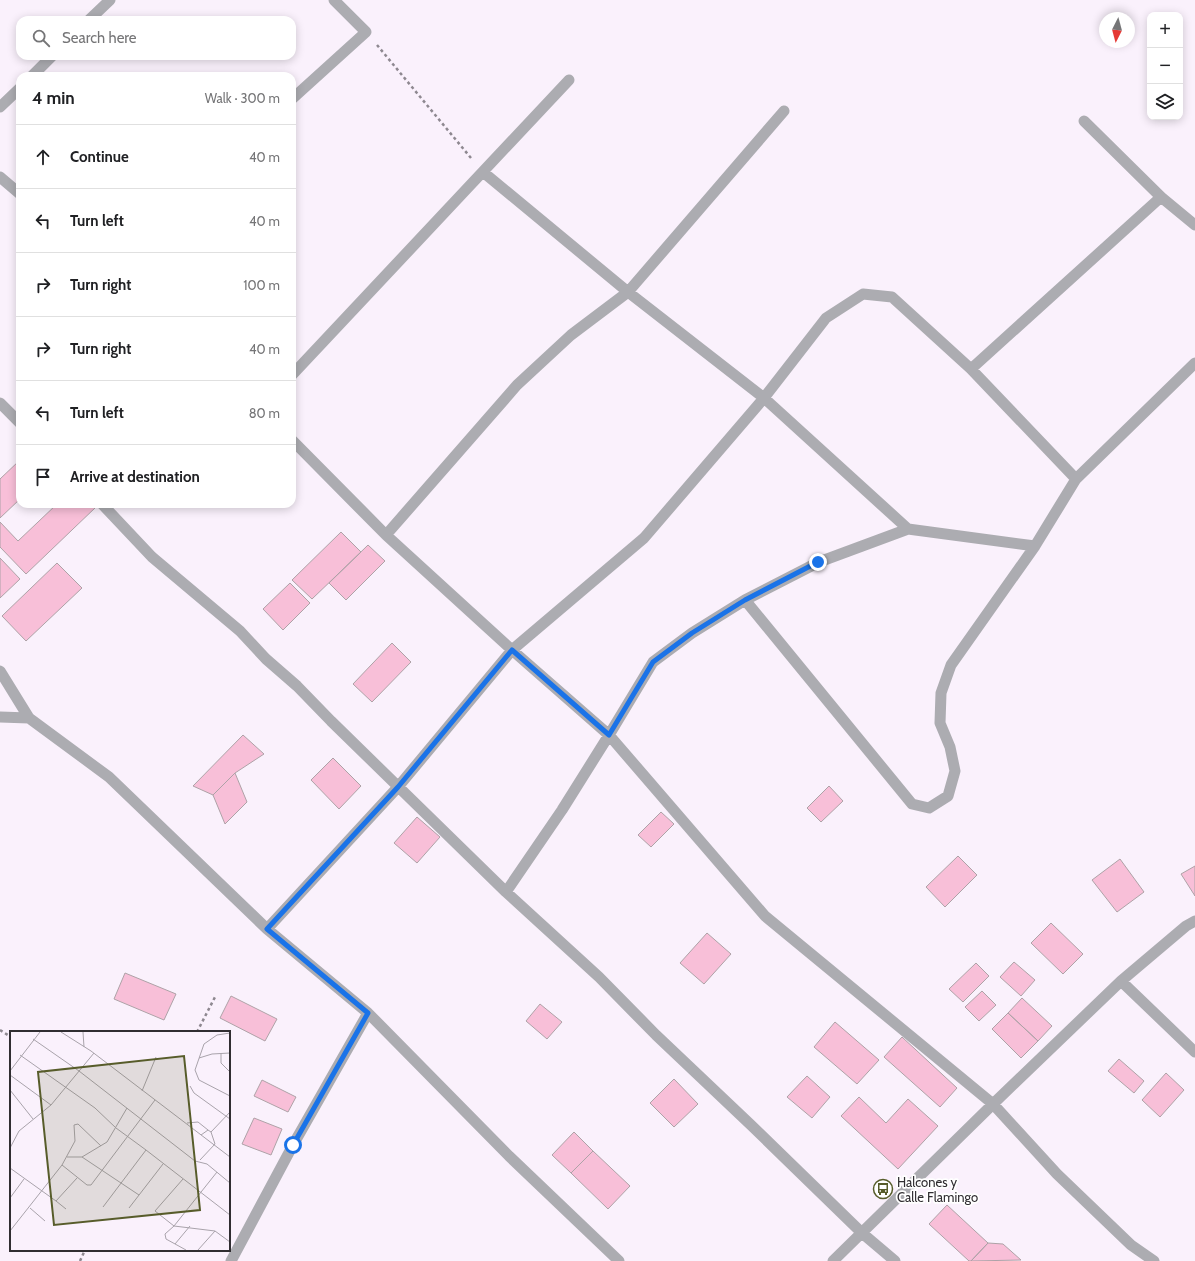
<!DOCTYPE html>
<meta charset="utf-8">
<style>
:root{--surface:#fff;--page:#f6f6f6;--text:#202124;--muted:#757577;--line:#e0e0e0}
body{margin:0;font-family:Cabin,sans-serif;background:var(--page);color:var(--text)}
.controls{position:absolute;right:12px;top:12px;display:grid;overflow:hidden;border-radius:8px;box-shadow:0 2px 10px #0003}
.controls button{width:36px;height:36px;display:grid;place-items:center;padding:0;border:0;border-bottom:1px solid var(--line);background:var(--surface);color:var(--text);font:20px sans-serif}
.compass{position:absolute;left:1099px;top:12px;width:36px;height:36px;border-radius:50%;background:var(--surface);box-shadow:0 2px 10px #0003;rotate:186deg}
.stop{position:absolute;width:12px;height:12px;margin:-9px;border:3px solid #1a73e8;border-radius:50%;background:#fff}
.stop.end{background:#1a73e8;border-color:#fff;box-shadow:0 1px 4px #0008}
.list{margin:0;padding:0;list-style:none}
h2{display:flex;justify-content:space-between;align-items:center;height:52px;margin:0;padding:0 16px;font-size:17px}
h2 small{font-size:13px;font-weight:400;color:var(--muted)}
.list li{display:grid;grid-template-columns:26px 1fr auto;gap:12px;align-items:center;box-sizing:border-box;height:64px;padding:0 16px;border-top:1px solid var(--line)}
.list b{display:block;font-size:15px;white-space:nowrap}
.list em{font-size:13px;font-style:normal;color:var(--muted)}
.icon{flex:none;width:22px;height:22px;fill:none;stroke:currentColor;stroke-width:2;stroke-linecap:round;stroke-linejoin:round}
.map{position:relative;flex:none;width:1195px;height:1261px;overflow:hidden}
.search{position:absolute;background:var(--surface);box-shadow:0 2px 10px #0003;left:16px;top:16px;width:280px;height:44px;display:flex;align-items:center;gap:10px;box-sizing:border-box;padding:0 14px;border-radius:12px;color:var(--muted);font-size:15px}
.panel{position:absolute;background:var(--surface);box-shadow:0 2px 10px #0003;left:16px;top:72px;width:280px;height:436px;border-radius:12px}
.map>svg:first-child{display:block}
.building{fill:#f8bfd8;stroke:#aea2a7}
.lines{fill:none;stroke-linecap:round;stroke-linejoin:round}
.path{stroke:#8e8890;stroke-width:2.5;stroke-dasharray:3 3;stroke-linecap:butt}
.minor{stroke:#acacb1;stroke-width:11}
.route{stroke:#1a73e8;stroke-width:5}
.labels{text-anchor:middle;stroke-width:3.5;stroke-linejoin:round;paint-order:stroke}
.poi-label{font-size:13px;fill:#302d31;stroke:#fff;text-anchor:start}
.inset-road{fill:none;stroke:#a9a3ab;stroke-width:1}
.view{fill:#575c2a;fill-opacity:0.15;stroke:#575c2a;stroke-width:2}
.inset-edge{fill:none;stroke:#302d31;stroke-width:2}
</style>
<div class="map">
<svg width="1195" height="1261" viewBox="0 0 1195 1261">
<rect width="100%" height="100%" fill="#faf1fc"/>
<path class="building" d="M20,460V499L0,518V479Z
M57,504H93L96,507L26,574L0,547V522L18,541Z
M341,532L361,552L312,599L292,580Z
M368,545L385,561L346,600L329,583Z
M0,558L20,579L0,598Z
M57,563L82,588L26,641L2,616Z
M290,583L310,603L283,630L263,609Z
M392,643L411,662L372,702L353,684Z
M243,735L264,754L235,773L213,795L193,786Z
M333,758L361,786L339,809L311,780Z
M235,773L247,802L225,824L213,795Z
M829,786L843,801L821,822L807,808Z
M661,812L674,824L651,847L638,835Z
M417,817L440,837L417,863L394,843Z
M958,856L977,875L945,907L926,887Z
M1120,859L1144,892L1117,912L1092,880Z
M1195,866V896L1181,874Z
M1051,923L1083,954L1063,974L1031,943Z
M707,933L731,954L704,984L680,963Z
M1014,962L1035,980L1021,996L1000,977Z
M976,963L989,976L963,1002L949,989Z
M125,973L176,994L164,1020L114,999Z
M982,991L996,1005L979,1021L965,1007Z
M231,996L277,1019L265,1041L220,1018Z
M1022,998L1052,1026L1038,1041L1008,1013Z
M540,1004L562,1022L547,1039L526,1021Z
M1008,1013L1038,1041L1021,1058L992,1029Z
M835,1022L879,1060L857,1084L814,1047Z
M902,1037L957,1088L940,1107L884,1057Z
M1119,1059L1144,1081L1134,1093L1108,1071Z
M1166,1073L1184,1090L1160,1117L1142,1100Z
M807,1076L830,1097L812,1118L787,1097Z
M674,1079L698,1104L674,1127L650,1103Z
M262,1080L296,1097L288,1112L254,1096Z
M859,1097L886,1123L908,1099L938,1126L898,1169L841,1116Z
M254,1118L282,1129L271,1155L242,1144Z
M574,1132L593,1151L571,1173L552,1155Z
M593,1151L630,1186L608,1209L571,1173Z
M947,1205L988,1243L971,1261H969L929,1224Z
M988,1243L1003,1244L1021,1260L971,1261Z"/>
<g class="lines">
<path class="path" d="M377,45L471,158
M0,1030L11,1037
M197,1032L215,997
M80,1261L85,1250"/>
<path class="minor" d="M89,20L110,0
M32,76L52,56
M292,99L366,32L334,0
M0,107L20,88
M784,111L628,292L571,335L517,385L386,535L512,650L609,735L765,916L993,1104L1057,1174L1131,1245L1154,1261
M483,172L628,292L764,398L908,529
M0,177L20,194
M1161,197L1195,225
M971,369L1161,197L1084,121
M292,375L569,80
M0,403L20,423
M292,440L386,535
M102,504L152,557L240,631L266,659L297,686L331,721L506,892L599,977L656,1035L752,1126L862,1233L895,1261
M745,600L912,804L929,808L948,796L955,771L950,747L940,723L941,693L951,665L1035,546L1076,479L1195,363
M0,671L29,718L109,777L267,929L368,1013L509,1156L619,1261
M0,717L29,718
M506,892L562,810L609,735L653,662L692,633L745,600L819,562L908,529L1035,546
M267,929L398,787L512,650L644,538L764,398L826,318L863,294L892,297L971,369L1076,479
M1121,981L1195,1052
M231,1261L293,1145L368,1013
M833,1261L993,1104L1121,981L1186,926L1195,921"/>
</g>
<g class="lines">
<path class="route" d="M293,1145L368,1013L267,929L398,787L512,650L609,735L653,662L692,633L745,600L818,562"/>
</g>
<defs>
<g id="bus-ring" transform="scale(1)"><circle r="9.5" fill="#fff" stroke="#575c2a" stroke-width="1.5"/><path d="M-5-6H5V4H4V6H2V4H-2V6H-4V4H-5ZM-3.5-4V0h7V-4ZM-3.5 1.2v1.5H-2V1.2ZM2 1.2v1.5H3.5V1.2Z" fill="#575c2a"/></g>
</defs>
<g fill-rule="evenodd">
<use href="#bus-ring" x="883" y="1189"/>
</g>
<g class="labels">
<g class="poi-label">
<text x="897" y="1187">Halcones y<tspan x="897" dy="15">Calle Flamingo</tspan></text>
</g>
</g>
<g transform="translate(10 1031)">
<rect width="220" height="220" fill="#faf1fc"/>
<path class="inset-road" d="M51,1L81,20L220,126M73,1L74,16M220,2L207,4L194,13L185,39L189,49L220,65M23,8L69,40L185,130L197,133L220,152M211,22V32L220,41M10,24L85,77L106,97L136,119L93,176M189,27L202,23L220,22M0,40L30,1M0,44L41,74M180,55L184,62L220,88M0,59L23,88M132,60L146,26M177,92L188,91L198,99M191,104L198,99L201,101L220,81M0,117L9,100L41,74L84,22M136,119L220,184M57,126H72L97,111L117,77M72,126L129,164M190,129L205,113L201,101M52,134L77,154H81L145,69M0,137L46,170M173,148L145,180L164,195L205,200L188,219M0,167L14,148M20,177L35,190M119,177L153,133M56,178L46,170L67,147M0,200L52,134L65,110L64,94L68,93L91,115M205,200L220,211M165,213L180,195M176,219L156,208L155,203L164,195L207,141"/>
<path class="view" d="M174,25L190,179L44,194L28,41Z"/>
<rect width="220" height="220" class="inset-edge"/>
</g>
</svg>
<div class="controls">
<button>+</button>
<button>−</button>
<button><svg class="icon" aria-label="layers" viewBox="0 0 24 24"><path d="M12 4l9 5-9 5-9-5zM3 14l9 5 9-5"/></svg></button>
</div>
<svg class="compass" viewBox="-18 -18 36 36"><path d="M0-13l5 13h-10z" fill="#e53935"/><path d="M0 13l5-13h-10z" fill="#757577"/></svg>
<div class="stop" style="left:293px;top:1145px"></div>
<div class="stop end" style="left:818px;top:562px"></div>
<div class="search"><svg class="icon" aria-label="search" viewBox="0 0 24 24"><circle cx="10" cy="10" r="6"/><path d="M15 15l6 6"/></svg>Search here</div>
<section class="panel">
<h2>4 min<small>Walk · 300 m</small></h2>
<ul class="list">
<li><svg class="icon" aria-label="ahead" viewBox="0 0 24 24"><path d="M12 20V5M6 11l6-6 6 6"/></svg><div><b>Continue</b></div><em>40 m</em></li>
<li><svg class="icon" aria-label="left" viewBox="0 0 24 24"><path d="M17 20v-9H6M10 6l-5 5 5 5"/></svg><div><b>Turn left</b></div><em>40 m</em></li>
<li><svg class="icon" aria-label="right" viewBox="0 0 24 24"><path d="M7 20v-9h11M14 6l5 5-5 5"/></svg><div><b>Turn right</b></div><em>100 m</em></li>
<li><svg class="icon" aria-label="right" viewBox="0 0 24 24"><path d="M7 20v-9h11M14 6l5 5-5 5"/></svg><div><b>Turn right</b></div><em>40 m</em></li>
<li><svg class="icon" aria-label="left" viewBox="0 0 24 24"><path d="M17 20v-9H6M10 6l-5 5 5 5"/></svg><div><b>Turn left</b></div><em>80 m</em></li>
<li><svg class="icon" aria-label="arrive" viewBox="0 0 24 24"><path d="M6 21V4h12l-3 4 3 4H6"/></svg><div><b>Arrive at destination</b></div></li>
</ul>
</section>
</div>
